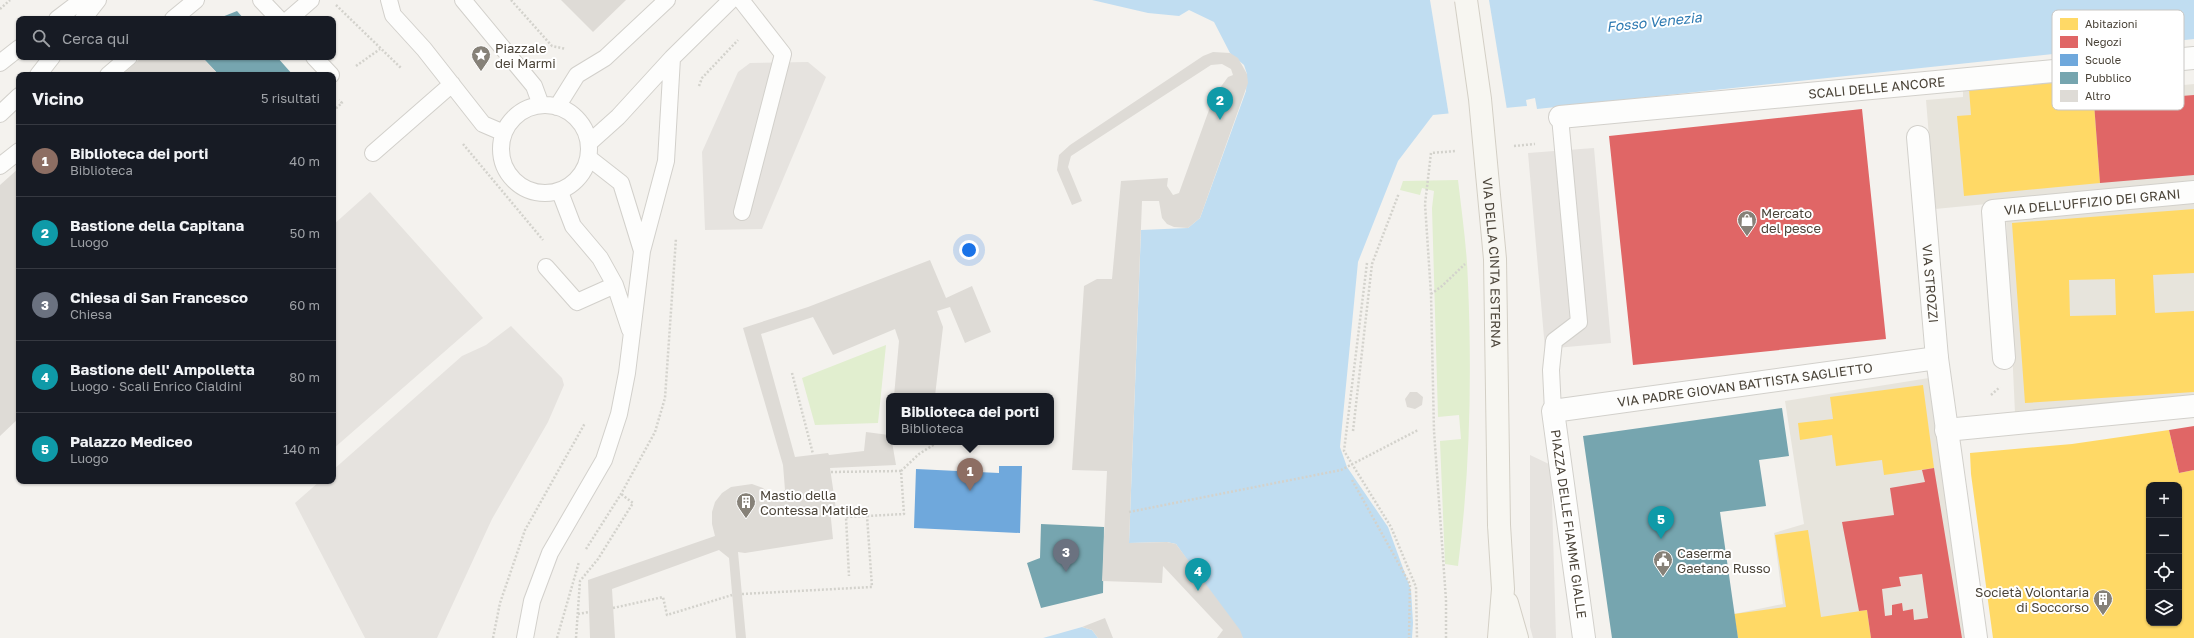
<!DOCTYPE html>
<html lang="it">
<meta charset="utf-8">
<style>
:root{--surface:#171b24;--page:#20242c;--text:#f1f3f6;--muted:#9ea1a6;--line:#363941;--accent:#db2777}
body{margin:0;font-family:"Golos Text",sans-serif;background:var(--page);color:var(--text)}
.controls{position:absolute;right:12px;bottom:12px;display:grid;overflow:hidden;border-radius:8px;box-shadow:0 1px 3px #0004}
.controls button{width:36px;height:36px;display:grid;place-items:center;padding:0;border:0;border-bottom:1px solid var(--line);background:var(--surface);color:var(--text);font:20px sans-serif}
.you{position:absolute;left:969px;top:250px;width:14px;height:14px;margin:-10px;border:3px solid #fff;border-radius:50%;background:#1a73e8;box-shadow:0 0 0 6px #1a73e833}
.badge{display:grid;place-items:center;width:26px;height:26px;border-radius:50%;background:var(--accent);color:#fff;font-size:13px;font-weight:700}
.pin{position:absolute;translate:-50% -33px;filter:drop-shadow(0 1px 2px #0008)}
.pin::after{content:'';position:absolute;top:21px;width:14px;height:12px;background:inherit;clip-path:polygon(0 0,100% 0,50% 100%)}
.popup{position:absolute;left:886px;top:393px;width:168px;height:52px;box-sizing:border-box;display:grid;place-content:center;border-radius:8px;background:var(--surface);filter:drop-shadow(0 1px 3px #0005);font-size:13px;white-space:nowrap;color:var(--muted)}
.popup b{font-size:15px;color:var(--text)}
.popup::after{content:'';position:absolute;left:50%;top:100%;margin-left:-8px;border:8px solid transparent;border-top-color:var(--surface)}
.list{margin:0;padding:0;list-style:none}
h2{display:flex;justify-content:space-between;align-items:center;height:52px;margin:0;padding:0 16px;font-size:17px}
h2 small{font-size:13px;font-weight:400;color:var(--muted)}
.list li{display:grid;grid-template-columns:26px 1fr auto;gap:12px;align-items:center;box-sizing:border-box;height:72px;padding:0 16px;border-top:1px solid var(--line)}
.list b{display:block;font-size:15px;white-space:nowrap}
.list p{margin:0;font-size:13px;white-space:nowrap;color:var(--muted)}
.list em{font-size:13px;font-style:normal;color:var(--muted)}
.icon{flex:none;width:22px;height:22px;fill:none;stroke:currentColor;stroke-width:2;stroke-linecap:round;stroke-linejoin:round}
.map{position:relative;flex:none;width:2194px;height:638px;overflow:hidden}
.search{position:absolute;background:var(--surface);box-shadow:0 1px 3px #0004;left:16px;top:16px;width:320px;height:44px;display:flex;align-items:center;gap:10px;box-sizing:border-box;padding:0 14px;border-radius:8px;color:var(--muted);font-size:15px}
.panel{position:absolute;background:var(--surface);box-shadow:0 1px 3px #0004;left:16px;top:72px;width:320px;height:412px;border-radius:8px}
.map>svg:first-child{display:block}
.residential{fill:#e7e4dc}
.green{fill:#e1eecf}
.parking{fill:#e6e3df}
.water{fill:#c0ddf1}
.pier{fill:#f4f2ee}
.homes{fill:#ffd966;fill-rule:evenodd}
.shops{fill:#e06666;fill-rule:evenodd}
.schools{fill:#6fa8dc}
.public{fill:#76a5af}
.building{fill:#dedbd6}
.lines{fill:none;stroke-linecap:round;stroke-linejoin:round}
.lane-casing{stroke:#d2d0cb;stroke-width:18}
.street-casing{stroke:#d2d0cb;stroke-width:24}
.secondary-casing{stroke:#d3cfc5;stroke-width:24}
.path{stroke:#d3d2cc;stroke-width:2.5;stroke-dasharray:2 2;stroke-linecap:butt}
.lane{stroke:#fdfdfc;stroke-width:16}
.street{stroke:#fdfdfc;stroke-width:22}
.secondary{stroke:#f7f6f1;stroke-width:22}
.secondary-bridge-casing{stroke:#d3cfc5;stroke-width:24;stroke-linecap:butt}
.secondary-bridge{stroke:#f7f6f1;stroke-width:22}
.labels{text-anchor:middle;stroke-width:4;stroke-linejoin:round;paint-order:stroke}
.poi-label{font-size:13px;fill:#4b4439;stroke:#fff;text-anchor:start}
.street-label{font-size:13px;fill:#4b4439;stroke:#fff}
.water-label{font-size:14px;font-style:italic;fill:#2e7ab2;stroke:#fff}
.key{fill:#fff;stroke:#c9c7c4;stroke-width:1}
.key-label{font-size:11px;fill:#4b4439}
</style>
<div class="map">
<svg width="2194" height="638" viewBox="0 0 2194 638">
<rect width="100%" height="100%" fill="#f4f2ee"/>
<path class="residential" d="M2139,72L2143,89L2194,84V184L1935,209L1926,100L1963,97V87Z
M2194,203V398L2015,413L2006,218Z
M1929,378L1971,638H1738L1734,614L1783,604L1774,533L1804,524L1785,401Z"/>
<path class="green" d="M1458,180C1462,214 1467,249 1468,283C1472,377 1470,473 1458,566L1445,564L1440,441L1461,439L1459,415L1438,417L1432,208L1434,191L1422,188L1420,195L1400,190L1403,181Z
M886,345L878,423L815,425L802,378Z"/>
<path class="parking" d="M808,62L826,77L762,229L705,230L702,152L738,72L750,63Z
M1594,148L1611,343L1545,349L1528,153Z
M370,192L483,318L333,449V225Z
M511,326L562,378L564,385L548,422L492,519L437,638H365L295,503L320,481H333V470L462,356L486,345Z
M1530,455L1551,465L1556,638H1533L1530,627Z"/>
<path class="water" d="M1092,0H2194V39L1537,109L1535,98L1526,100L1527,106L1433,115L1398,161L1358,262L1340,447L1347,467L1388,527L1411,590L1413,623L1412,638H1243L1176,544L1167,542L1129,543L1141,230L1188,228L1200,218L1246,91L1247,74L1244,65L1230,53L1214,22L1189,10L1179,16L1148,13Z
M1082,627L1092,630L1098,638H1043Z"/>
<path class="pier" d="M1430,0H1489L1507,110L1449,116Z"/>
<path class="homes" d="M2132,78L2134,100L2094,103L2091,83Z
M2077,80L2079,105L2094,103L2100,183L1964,196L1957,116L1971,115L1969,89Z
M2194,209V273L2153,275L2155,313L2194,311V392L2025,403L2012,223ZM2115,279L2116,315L2070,316L2069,280Z
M1923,385L1934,468L1884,475L1882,460L1836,466L1832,435L1800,440L1798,423L1833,419L1830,397Z
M2169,430L2179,473L2194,470V638H1993L1971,474L1970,453L2072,444ZM2149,485H2179V623H2149Z
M1808,530L1821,617L1867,610L1871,638H1738L1734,614L1786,607L1775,535Z"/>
<path class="shops" d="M2194,95V175L2100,183L2094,103Z
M1862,109L1886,339L1633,365L1609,136Z
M2194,426V470L2179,473L2169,430Z
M1934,468L1962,638H1871L1867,610L1859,611L1842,522L1894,515L1890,488L1925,482L1922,470ZM1922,574L1928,618L1914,620L1913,609L1903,611L1902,603L1892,605V615L1885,616L1882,589L1901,586L1899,577Z"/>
<path class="schools" d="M999,466H1022L1020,533L914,528L916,469L999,473Z"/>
<path class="public" d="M237,11L244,19H217Z
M202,57H277L293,75H219Z
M1782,408L1789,456L1759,460L1766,506L1720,512L1738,638H1612L1583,436Z
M1041,524L1104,527L1103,593L1041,608L1027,563L1040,558Z"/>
<path class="building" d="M561,0H626L593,32Z
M1213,52L1230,53L1238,58L1247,74L1248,83L1200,218L1188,228L1174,227L1167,224L1162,218L1159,201H1142L1129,543L1167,542L1176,544L1240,630L1243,638H1217L1223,630L1163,566L1162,583L1102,581L1107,471L1072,470L1084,286L1097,279H1112L1121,181L1168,178L1167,186L1173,195L1179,193L1214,96L1228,77L1233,75L1231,69L1222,64L1211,65L1071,156L1068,167L1082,201L1072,205L1057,170L1059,155L1070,145L1203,56Z
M142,57H202L219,75H122Z
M19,168V418L0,436V185Z
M930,260L946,298L972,286L991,332L965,343L950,307L937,311L943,327L935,396H894L899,341L895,329L833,355L813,317L761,334L795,457L828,453L829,455L864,451L866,432L889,435V442H892L896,465L830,468L836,509H830L833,539L745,553L738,552L746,638H736L729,558L719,550L612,589L615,638H590L588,580L715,536L712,524V512L715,502L722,493L731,487L752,484L763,488L774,499L785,490L783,465L743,328L808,307Z
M1410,392H1417L1423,397L1422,405L1415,409L1407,407L1405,399Z
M1105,618L1113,638H1098L1092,630L1082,627Z"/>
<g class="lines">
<g class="lane-casing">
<path id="lane" d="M261,0L279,19
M389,0L393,15L424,49L483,124L504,133
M463,0L534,86L541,105
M741,0L783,54L742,212
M57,19L82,0
M83,19L98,0
M173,19L196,0
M289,19L311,0
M314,57L331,75
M0,63L19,48
M38,75L52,57
M108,75L129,57
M501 149a44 44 0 1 1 88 0a44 44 0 1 1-88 0Z
M557,107L577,75L605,58L667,0
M0,114L19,96
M589,143L618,117L672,58L731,0
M373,153L452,84
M589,158L621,183L642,251
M0,166L19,151
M560,192L573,226L600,258L615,285L630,330
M546,267L577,302L615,285
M1553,411L1551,370L1554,341L1579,322L1560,117
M525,638L532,601L550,553L604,460L619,414L627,373L642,251L666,161L672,58"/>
</g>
<g class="street-casing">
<g id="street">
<path id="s1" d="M1560,117L2194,58"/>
<path id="s2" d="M1918,137L1937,358L1976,638"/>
<path id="s3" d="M2004,358L1993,211L2194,192"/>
<path d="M1946,430L2194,406"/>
<path id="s4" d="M1584,638L1553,411L1937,358"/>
</g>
</g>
<g class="secondary-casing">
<path id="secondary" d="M1499,525L1503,589L1499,638
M1507,603L1517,638"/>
</g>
<path class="path" d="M511,0L552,46L566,49
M336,5L402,69
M0,9L10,0
M356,66L380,49
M699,86L702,78L738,40
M333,111L342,103L339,100
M463,144L543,240
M1514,146L1535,144
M1367,263L1344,451L1391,527L1416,587L1417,638
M1431,294L1442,286L1465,264
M792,373L813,454
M1991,395L2000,387
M1353,431L1372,264L1399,193
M901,471L919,454L938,442
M831,472L901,471L904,514L867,516
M1352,480L1410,584L1409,638
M1129,512L1341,470L1418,430
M586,549L621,494L655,432L665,398L676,238
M742,594L872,587L867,516L846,517L849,576
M613,608L663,597L667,615L732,595
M578,614L589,612
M493,638L500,603L525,530L585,423
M557,638L579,562
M576,638L580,581L598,559L633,503L621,494
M1446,638V600L1434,431L1431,294L1425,204L1431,153L1456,151"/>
<use href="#lane" class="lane"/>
<use href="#street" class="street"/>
<use href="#secondary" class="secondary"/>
<g class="secondary-bridge-casing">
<g id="secondary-bridge">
<path id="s5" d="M1466,0L1480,99L1495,259L1499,525"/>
</g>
</g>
<use href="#secondary-bridge" class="secondary-bridge"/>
</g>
<defs>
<g id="sight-pin" transform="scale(1)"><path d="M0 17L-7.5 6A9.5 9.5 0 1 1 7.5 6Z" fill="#868178" stroke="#fff"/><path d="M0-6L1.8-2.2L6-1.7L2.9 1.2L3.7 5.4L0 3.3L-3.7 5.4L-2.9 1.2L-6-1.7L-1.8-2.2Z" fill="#fff"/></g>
<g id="shop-pin" transform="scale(1)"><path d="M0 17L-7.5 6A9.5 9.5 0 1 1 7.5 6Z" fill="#868178" stroke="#fff"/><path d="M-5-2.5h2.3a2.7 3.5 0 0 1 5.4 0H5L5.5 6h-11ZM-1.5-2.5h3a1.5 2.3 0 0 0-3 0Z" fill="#fff"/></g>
<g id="building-pin" transform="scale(1)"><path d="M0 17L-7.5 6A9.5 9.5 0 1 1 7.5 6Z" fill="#868178" stroke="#fff"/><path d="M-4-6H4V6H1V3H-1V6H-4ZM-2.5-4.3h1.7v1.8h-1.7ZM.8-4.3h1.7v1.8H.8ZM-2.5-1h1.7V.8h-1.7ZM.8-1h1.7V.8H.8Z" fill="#fff"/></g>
<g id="civic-pin" transform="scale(1)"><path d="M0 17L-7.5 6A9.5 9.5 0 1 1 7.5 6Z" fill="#868178" stroke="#fff"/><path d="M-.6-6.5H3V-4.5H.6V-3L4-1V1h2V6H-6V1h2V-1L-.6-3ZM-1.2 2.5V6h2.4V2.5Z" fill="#fff"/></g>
</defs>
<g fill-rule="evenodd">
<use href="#sight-pin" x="481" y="55"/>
<use href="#shop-pin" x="1747" y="220"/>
<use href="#building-pin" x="746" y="502"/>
<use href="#civic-pin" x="1663" y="560"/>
<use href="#building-pin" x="2103" y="599"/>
</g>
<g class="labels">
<g class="poi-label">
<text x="495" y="53">Piazzale<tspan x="495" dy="15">dei Marmi</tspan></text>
<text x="1761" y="218">Mercato<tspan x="1761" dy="15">del pesce</tspan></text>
<text x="760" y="500">Mastio della<tspan x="760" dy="15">Contessa Matilde</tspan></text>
<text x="1677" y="558">Caserma<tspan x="1677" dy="15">Gaetano Russo</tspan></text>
<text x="2089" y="597" text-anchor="end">Società Volontaria<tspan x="2089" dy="15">di Soccorso</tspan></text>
</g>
<g class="street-label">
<text dy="5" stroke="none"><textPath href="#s1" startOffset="318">SCALI DELLE ANCORE</textPath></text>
<text dy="5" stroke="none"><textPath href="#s3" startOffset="247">VIA DELL'UFFIZIO DEI GRANI</textPath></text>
<text dy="5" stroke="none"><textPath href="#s5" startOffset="264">VIA DELLA CINTA ESTERNA</textPath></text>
<text dy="5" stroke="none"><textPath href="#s2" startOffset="147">VIA STROZZI</textPath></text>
<text dy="5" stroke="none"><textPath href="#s4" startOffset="423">VIA PADRE GIOVAN BATTISTA SAGLIETTO</textPath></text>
<text transform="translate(1569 524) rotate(82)" y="5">PIAZZA DELLE FIAMME GIALLE</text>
</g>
<g class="water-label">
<text transform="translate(1654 22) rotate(-6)" y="5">Fosso Venezia</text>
</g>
</g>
<rect x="2052" y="10" width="132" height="100" rx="6" class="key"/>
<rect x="2060" y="18" width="18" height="12" fill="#ffd966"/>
<rect x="2060" y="36" width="18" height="12" fill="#e06666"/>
<rect x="2060" y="54" width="18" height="12" fill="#6fa8dc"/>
<rect x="2060" y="72" width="18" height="12" fill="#76a5af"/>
<rect x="2060" y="90" width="18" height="12" fill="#dedbd6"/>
<g class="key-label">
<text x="2085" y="28">Abitazioni</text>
<text x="2085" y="46">Negozi</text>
<text x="2085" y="64">Scuole</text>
<text x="2085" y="82">Pubblico</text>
<text x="2085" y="100">Altro</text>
</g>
</svg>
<div class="controls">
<button>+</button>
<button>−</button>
<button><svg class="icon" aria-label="locate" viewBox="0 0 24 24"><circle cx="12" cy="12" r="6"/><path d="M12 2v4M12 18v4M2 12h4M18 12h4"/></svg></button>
<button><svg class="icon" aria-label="layers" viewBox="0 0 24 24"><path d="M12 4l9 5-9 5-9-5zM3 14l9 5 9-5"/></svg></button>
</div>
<div class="you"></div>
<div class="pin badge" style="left:970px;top:491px;background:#8d6e63">1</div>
<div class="popup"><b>Biblioteca dei porti</b>Biblioteca</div>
<div class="pin badge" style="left:1220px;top:120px;background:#0f9aa8">2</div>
<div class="pin badge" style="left:1066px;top:572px;background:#6b7280">3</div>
<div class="pin badge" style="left:1198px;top:591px;background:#0f9aa8">4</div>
<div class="pin badge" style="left:1661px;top:539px;background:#0f9aa8">5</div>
<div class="search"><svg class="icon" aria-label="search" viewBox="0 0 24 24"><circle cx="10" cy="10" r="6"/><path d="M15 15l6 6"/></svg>Cerca qui</div>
<section class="panel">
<h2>Vicino<small>5 risultati</small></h2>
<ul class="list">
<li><span class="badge" style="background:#8d6e63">1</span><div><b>Biblioteca dei porti</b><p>Biblioteca</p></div><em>40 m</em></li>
<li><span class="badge" style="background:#0f9aa8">2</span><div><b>Bastione della Capitana</b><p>Luogo</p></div><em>50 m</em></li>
<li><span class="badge" style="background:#6b7280">3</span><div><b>Chiesa di San Francesco</b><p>Chiesa</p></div><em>60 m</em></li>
<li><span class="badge" style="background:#0f9aa8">4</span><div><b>Bastione dell' Ampolletta</b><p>Luogo · Scali Enrico Cialdini</p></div><em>80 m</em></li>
<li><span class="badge" style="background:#0f9aa8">5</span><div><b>Palazzo Mediceo</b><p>Luogo</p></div><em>140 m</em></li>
</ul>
</section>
</div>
